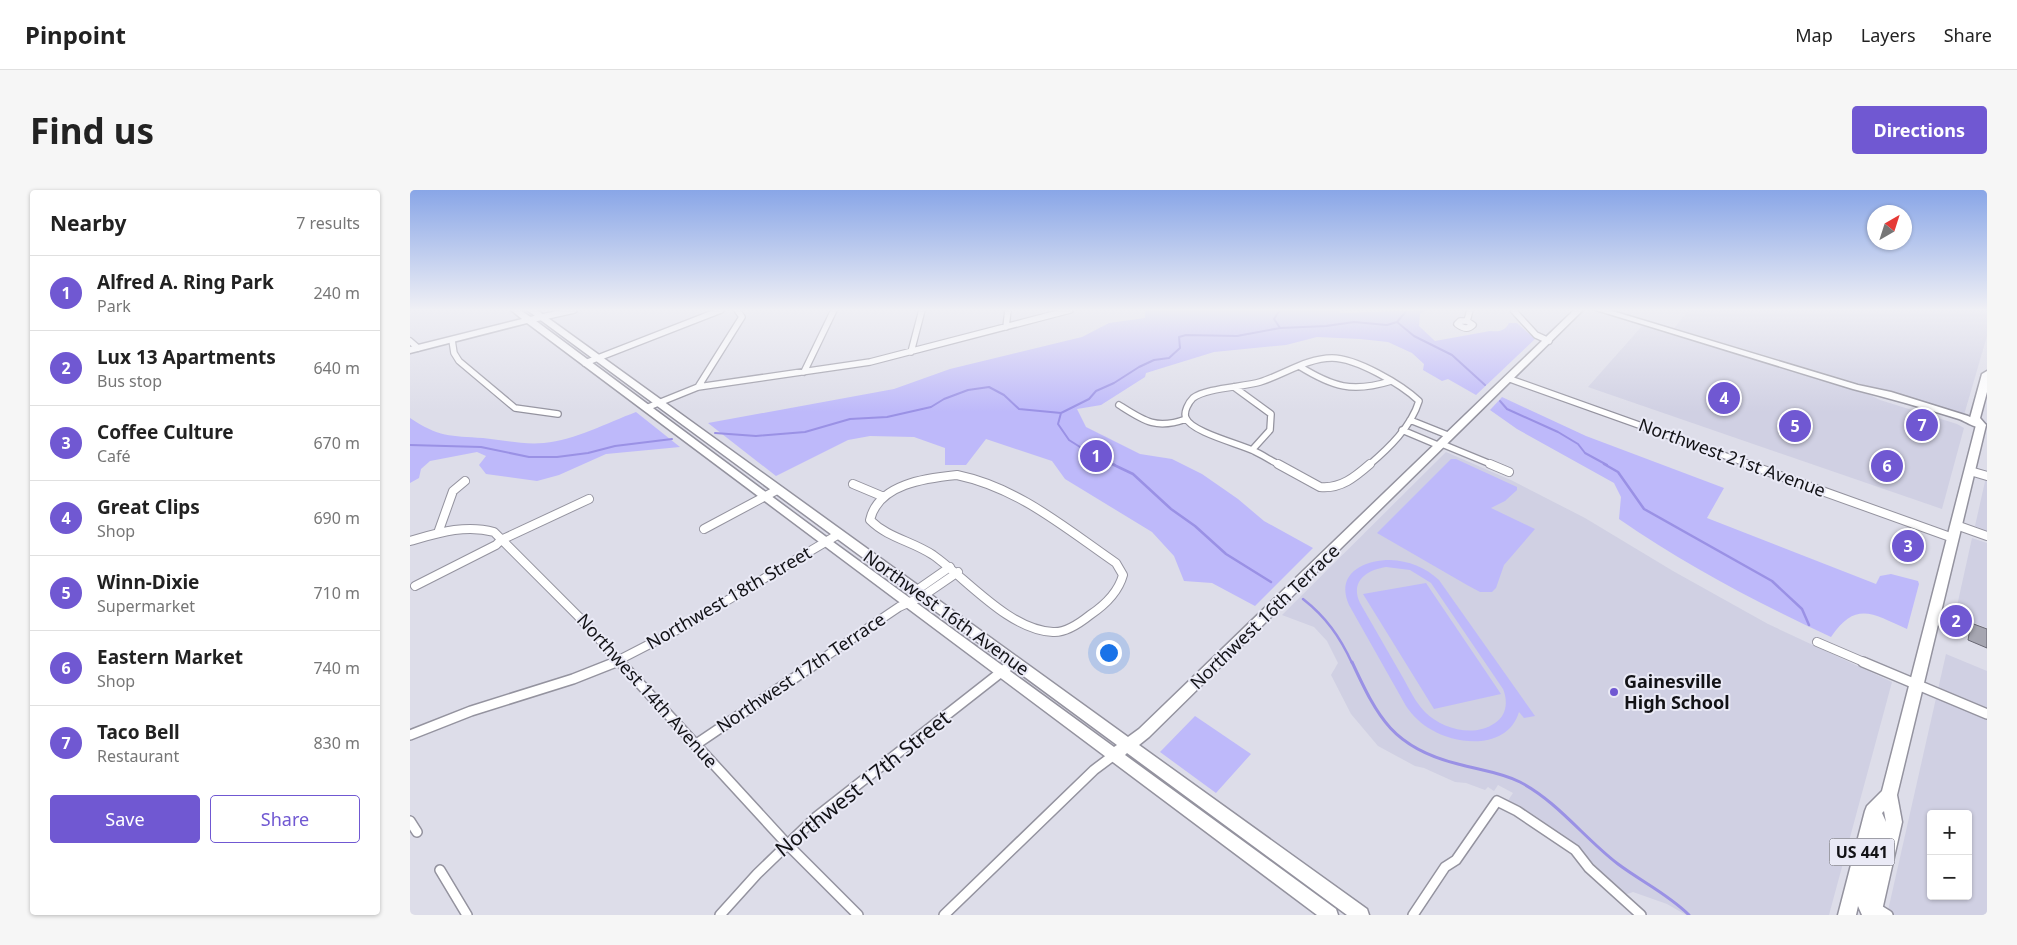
<!DOCTYPE html>
<meta charset="utf-8">
<style>
:root{--surface:#fff;--page:#f6f6f6;--text:#222;--muted:#767676;--line:#e0e0e0;--accent:#7058d2}
body{margin:0;font-family:"Noto Sans",sans-serif;background:var(--page);color:var(--text)}
.controls{position:absolute;right:15px;bottom:15px;display:grid;overflow:hidden;border-radius:5px;box-shadow:0 1px 4px #0004}
.controls button{width:45px;height:45px;display:grid;place-items:center;padding:0;border:0;border-bottom:1px solid var(--line);background:var(--surface);color:var(--text);font:25px sans-serif}
.compass{position:absolute;left:1457px;top:15px;width:45px;height:45px;border-radius:50%;background:var(--surface);box-shadow:0 1px 4px #0004;rotate:39deg}
.you{position:absolute;left:698px;top:462px;width:18px;height:18px;margin:-12px;border:4px solid #fff;border-radius:50%;background:#1a73e8;box-shadow:0 0 0 8px #1a73e833}
.badge{display:grid;place-items:center;width:32px;height:32px;border-radius:50%;background:var(--accent);color:#fff;font-size:16px;font-weight:700}
.pin{position:absolute;translate:-50% -50%;border:2px solid #fff;box-shadow:0 1px 5px #0006}
.list{margin:0;padding:0;list-style:none}
h2{display:flex;justify-content:space-between;align-items:center;height:65px;margin:0;padding:0 20px;font-size:21px}
h2 small{font-size:16px;font-weight:400;color:var(--muted)}
.list li{display:grid;grid-template-columns:32px 1fr auto;gap:15px;align-items:center;box-sizing:border-box;height:75px;padding:0 20px;border-top:1px solid var(--line)}
.list b{display:block;font-size:19px;white-space:nowrap}
.list p{margin:0;font-size:16px;white-space:nowrap;color:var(--muted)}
.list em{font-size:16px;font-style:normal;color:var(--muted)}
.actions{display:flex;gap:10px;padding:15px 20px}
.actions a{flex:1;padding:11px 0;border:1px solid var(--accent);border-radius:5px;text-align:center;font-size:18px;color:var(--accent)}
.actions .main{background:var(--accent);color:#fff}
.map{position:relative;flex:none;width:1577px;height:725px;overflow:hidden;border-radius:5px}
header{display:flex;align-items:center;gap:30px;box-sizing:border-box;height:70px;padding:0 25px;background:var(--surface);border-bottom:1px solid var(--line)}
header strong{font-size:24px}
nav{display:flex;gap:28px;margin-inline-start:auto;font-size:18px}
.intro{display:flex;align-items:center;justify-content:space-between;box-sizing:border-box;height:120px;padding:0 30px}
h1{margin:0;font-size:35px}
.button{padding:12px 22px;border-radius:5px;background:var(--accent);color:#fff;font-size:18px;font-weight:700}
main{display:flex;gap:30px;padding:0 30px}
aside{flex:1;background:var(--surface);border-radius:5px;box-shadow:0 1px 4px #0004}
.map>svg:first-child{display:block}
.built{fill:#d0d0e3;fill-rule:evenodd}
.green{fill:#beb9fa;fill-rule:evenodd}
.lines{fill:none;stroke-linecap:round;stroke-linejoin:round}
.stream-far2{stroke:#9a91e5;stroke-width:2}
.stream-far1{stroke:#9a91e5;stroke-width:2.5}
.stream{stroke:#9a91e5;stroke-width:3}
.building{fill:#a6a6b1;stroke:#686772}
.street-far2-casing{stroke:#94939f;stroke-width:8}
.street-far1-casing{stroke:#94939f;stroke-width:10}
.street-casing{stroke:#94939f;stroke-width:12}
.secondary-casing{stroke:#94939f;stroke-width:3}
.primary-casing{stroke:#94939f;stroke-width:3}
.street-far2{stroke:#fff;stroke-width:5.5}
.street-far1{stroke:#fff;stroke-width:8}
.street{stroke:#fff;stroke-width:9}
.secondary{fill:#fff;fill-rule:evenodd}
.primary{fill:#fff;fill-rule:evenodd}
.poi-dot{fill:#7058d2;stroke:#eaeaf6;stroke-width:2}
.labels{text-anchor:middle;stroke-width:4;stroke-linejoin:round;paint-order:stroke}
.shield{fill:#eaeaf6;stroke:#535359;stroke-width:1}
.shield-label{font-size:16px;font-weight:bold;fill:#121216}
.street-label{font-size:18px;fill:#121216;stroke:#eaeaf6}
.poi-label{font-size:18px;font-weight:bold;fill:#121216;stroke:#eaeaf6;text-anchor:start}
.near-street-label{font-size:21px;fill:#121216;stroke:#eaeaf6}
</style>
<header>
<strong>Pinpoint</strong>
<nav><a>Map</a><a>Layers</a><a>Share</a></nav>
</header>
<div class="intro"><h1>Find us</h1><a class="button">Directions</a></div>
<main>
<aside>
<h2>Nearby<small>7 results</small></h2>
<ul class="list">
<li><span class="badge">1</span><div><b>Alfred A. Ring Park</b><p>Park</p></div><em>240 m</em></li>
<li><span class="badge">2</span><div><b>Lux 13 Apartments</b><p>Bus stop</p></div><em>640 m</em></li>
<li><span class="badge">3</span><div><b>Coffee Culture</b><p>Café</p></div><em>670 m</em></li>
<li><span class="badge">4</span><div><b>Great Clips</b><p>Shop</p></div><em>690 m</em></li>
<li><span class="badge">5</span><div><b>Winn-Dixie</b><p>Supermarket</p></div><em>710 m</em></li>
<li><span class="badge">6</span><div><b>Eastern Market</b><p>Shop</p></div><em>740 m</em></li>
<li><span class="badge">7</span><div><b>Taco Bell</b><p>Restaurant</p></div><em>830 m</em></li>
</ul>
<div class="actions"><a class="main">Save</a><a>Share</a></div>
</aside>
<div class="map">
<svg width="1577" height="725" viewBox="0 0 1577 725">
<rect width="100%" height="100%" fill="#dddde9"/>
<path class="built" d="M1279,120H1577V146L1554,225L1264,138Z
M1232,136L1460,205L1470,210L1547,234L1554,238L1532,319L1178,197Z
M1036,262L1103,291L1175,328L1263,381L1358,434L1482,492L1419,725H1276L1257,714L1223,702L1214,705L1162,652L1125,629L1109,616L1097,612L1103,603L1088,595L1084,601L1078,597L1075,600L1056,593L1045,592L1014,578L1005,576L968,556L941,524L921,485L928,473L917,451L904,437L872,425Z
M1576,287L1577,288V341L1565,336Z
M1562,348L1577,353V438L1545,425Z
M1536,464L1577,481V725H1477ZM1521,624H1558V706H1521Z"/>
<path class="green" d="M735,120H928L931,123L1019,120L1010,123L1009,136L1025,151L1080,141C1089,142 1095,141 1099,133H1107L1125,149L1066,205L1038,189L1032,191L1013,180L1014,174L1002,163L978,152L950,149L907,147L876,155L804,162L736,183L735,187L691,215L667,219L676,237L730,264L762,269L792,284L828,309L854,331L903,358L845,416L802,393L774,391L764,366L742,342L655,289L642,271L576,249L556,275H535V258L504,247L460,246L438,250L366,286L298,233L484,199L540,179L672,147L699,133L735,128Z
M1092,207L1176,246L1314,298L1297,328L1466,394L1470,386L1481,384L1508,391L1509,394L1497,439C1463,424 1446,410 1421,447C1348,413 1275,375 1209,329L1211,307L1204,293L1107,239L1080,220Z
M226,222L270,257L196,264L149,285L127,291L76,284L69,275L76,266L67,262L20,271L11,279L9,288L0,293V228C28,247 41,246 73,248C93,250 113,255 134,253C165,250 197,233 226,222Z
M1041,269H1046L1107,297V300L1095,311L1081,318L1125,339L1094,375L1086,398L1082,402H1070L1057,395L967,343Z
M980,370C999,371 1015,377 1029,390L1125,526L1114,528L1109,522C1098,559 1049,556 1022,540C1011,534 1003,526 996,516L939,415C925,384 953,370 980,370ZM976,377L1000,380L1021,393L1093,499C1098,511 1097,525 1085,533C1064,548 1032,539 1015,522C1005,512 999,498 992,486C978,462 964,437 950,413C940,392 956,380 976,377Z
M1016,393L1091,504L1024,519L953,404Z
M785,526L841,564L806,603L750,562Z"/>
<g class="lines">
<path class="stream-far2" d="M870,120L864,129L870,138
M987,132L1004,146L1042,165L1075,195
M987,132L997,120
M1090,211L1097,219L1148,242L1168,254L1175,263L1197,275
M651,223L648,234L659,250L681,264L705,275
M305,243L346,246L395,242L440,229L477,227L521,217L534,209L558,200L579,197L594,205L609,219L651,223L679,209L686,201L704,193L729,177L744,170L759,168L770,158L769,147L776,145L827,146L870,138L916,136L944,132L977,135L987,132
M0,255L71,257L119,267H147L178,263L205,256L262,249"/>
<path class="stream-far1" d="M702,274L723,284L761,319L785,336L816,364L861,392
M1194,274L1208,282L1234,319L1362,391L1392,419L1399,435
M893,409C916,427 930,447 942,473"/>
<path class="stream" d="M942,472C968,528 983,558 1048,574C1069,580 1090,582 1110,592C1148,612 1174,648 1208,674C1232,692 1258,704 1279,725"/>
</g>
<path class="building" d="M1486,348L1512,358L1510,364L1484,355Z
M1561,433L1577,439V458L1558,450Z"/>
<g class="lines">
<g class="street-far2-casing">
<path id="street-far2" d="M1103,120L1126,145L1139,151
M119,130L164,120
M1050,131H1057L1063,135C1058,140 1052,138 1047,134Z
M1057,131L1060,120
M596,137L598,120
M42,150L44,163L49,171L105,218L148,224
M0,151L8,158
M501,162L512,120
M175,173L311,120
M889,176C923,197 942,203 981,191
M394,182L424,120
M1100,189L1341,275
M288,197L332,127L327,120
M824,197L861,224L860,240L842,260
M709,215C734,231 746,240 776,229
M236,218L288,197L460,172L660,120
M1000,230L1040,246
M992,240L1030,256
M1032,254L1083,275
M870,275C861,271 853,265 844,261C830,254 781,242 776,228C773,222 779,212 783,208C796,198 833,197 850,192C873,185 897,168 922,168C946,168 991,194 1009,211C1001,237 979,258 959,275"/>
</g>
<g class="street-far1-casing">
<path id="street-far1" d="M868,274L910,297C931,299 945,287 960,274
M1080,274L1099,282
M1337,274L1543,348
M1560,281L1577,286
M547,285C609,298 655,338 706,373L713,385C708,403 695,415 680,425C670,433 656,443 643,442C599,440 557,389 523,365C502,351 478,348 460,330C468,294 516,288 547,285Z
M443,294L474,307
M1546,335L1577,346
M294,339L367,300
M28,343L43,301L55,291
M0,351C28,343 55,334 84,342L168,426L211,473
M5,396L86,355L91,350L179,309
M504,402L540,377
M1407,452L1456,473
M203,473L269,439L429,344
M406,473L489,417L513,406L548,382"/>
</g>
<g class="street-casing">
<path id="street" d="M210,472L377,654L448,725
M1453,472L1577,524
M0,545L61,521L163,489L206,472
M285,555L408,472
M0,631L7,642
M30,680L57,725
M1465,717L1478,725
M310,725L347,684L405,628L604,472
M534,725L684,580L704,565
M1003,725L1035,677L1046,670L1087,611L1107,621L1165,660L1179,678L1231,725"/>
</g>
<g class="secondary-casing">
<path id="secondary" d="M101,120H110L122,128L419,349L704,557L707,555L117,120H127L718,547L729,539L1164,120H1173L739,547L729,555L957,719L959,725H937L717,563L715,565L926,719L928,725H907L117,133L0,163V157L112,129Z
M1186,120H1199L1448,195L1481,202L1558,226L1576,235L1574,237C1566,239 1557,232 1549,229C1514,218 1479,208 1443,199Z"/>
</g>
<g class="primary-casing">
<path id="primary" d="M1577,181V202L1570,228L1576,235L1487,605L1492,632L1471,725H1452L1448,716L1446,725H1428L1455,621L1457,616L1472,601L1566,235L1560,228L1572,184ZM1474,621L1476,632L1472,623Z"/>
</g>
<use href="#street-far2" class="street-far2"/>
<use href="#street-far1" class="street-far1"/>
<use href="#street" class="street"/>
<use href="#secondary" class="secondary"/>
<use href="#primary" class="primary"/>
</g>
<linearGradient id="sky" x2="0" y2="1"><stop stop-color="#89a6e7"/><stop offset="0.54" stop-color="#f0f0f5"/><stop offset="1" stop-color="#f0f0f5" stop-opacity="0"/></linearGradient>
<rect width="1577" height="222" fill="url(#sky)"/>
<circle class="poi-dot" cx="1204" cy="502" r="5"/>
<g class="labels">
<rect class="shield" x="1419.5" y="648.5" width="65" height="27" rx="4"/>
<g class="shield-label">
<text x="1452" y="668">US 441</text>
</g>
<g class="street-label">
<text transform="translate(1322 268) rotate(20)" y="6">Northwest 21st Avenue</text>
<text transform="translate(319 408) rotate(-30)" y="6">Northwest 18th Street</text>
<text transform="translate(536 423) rotate(36)" y="6">Northwest 16th Avenue</text>
<text transform="translate(855 427) rotate(-44)" y="6">Northwest 16th Terrace</text>
<text transform="translate(391 483) rotate(-34)" y="6">Northwest 17th Terrace</text>
<text transform="translate(237 501) rotate(48)" y="6">Northwest 14th Avenue</text>
</g>
<g class="poi-label">
<text x="1214" y="498">Gainesville<tspan x="1214" dy="21">High School</tspan></text>
</g>
<g class="near-street-label">
<text transform="translate(453 594) rotate(-39)" y="7">Northwest 17th Street</text>
</g>
</g>
</svg>
<div class="controls">
<button>+</button>
<button>−</button>
</div>
<svg class="compass" viewBox="-18 -18 36 36"><path d="M0-13l5 13h-10z" fill="#e53935"/><path d="M0 13l5-13h-10z" fill="#767676"/></svg>
<div class="you"></div>
<div class="pin badge" style="left:686px;top:266px">1</div>
<div class="pin badge" style="left:1546px;top:431px">2</div>
<div class="pin badge" style="left:1498px;top:356px">3</div>
<div class="pin badge" style="left:1314px;top:208px">4</div>
<div class="pin badge" style="left:1385px;top:236px">5</div>
<div class="pin badge" style="left:1477px;top:276px">6</div>
<div class="pin badge" style="left:1512px;top:235px">7</div>
</div>
</main>
